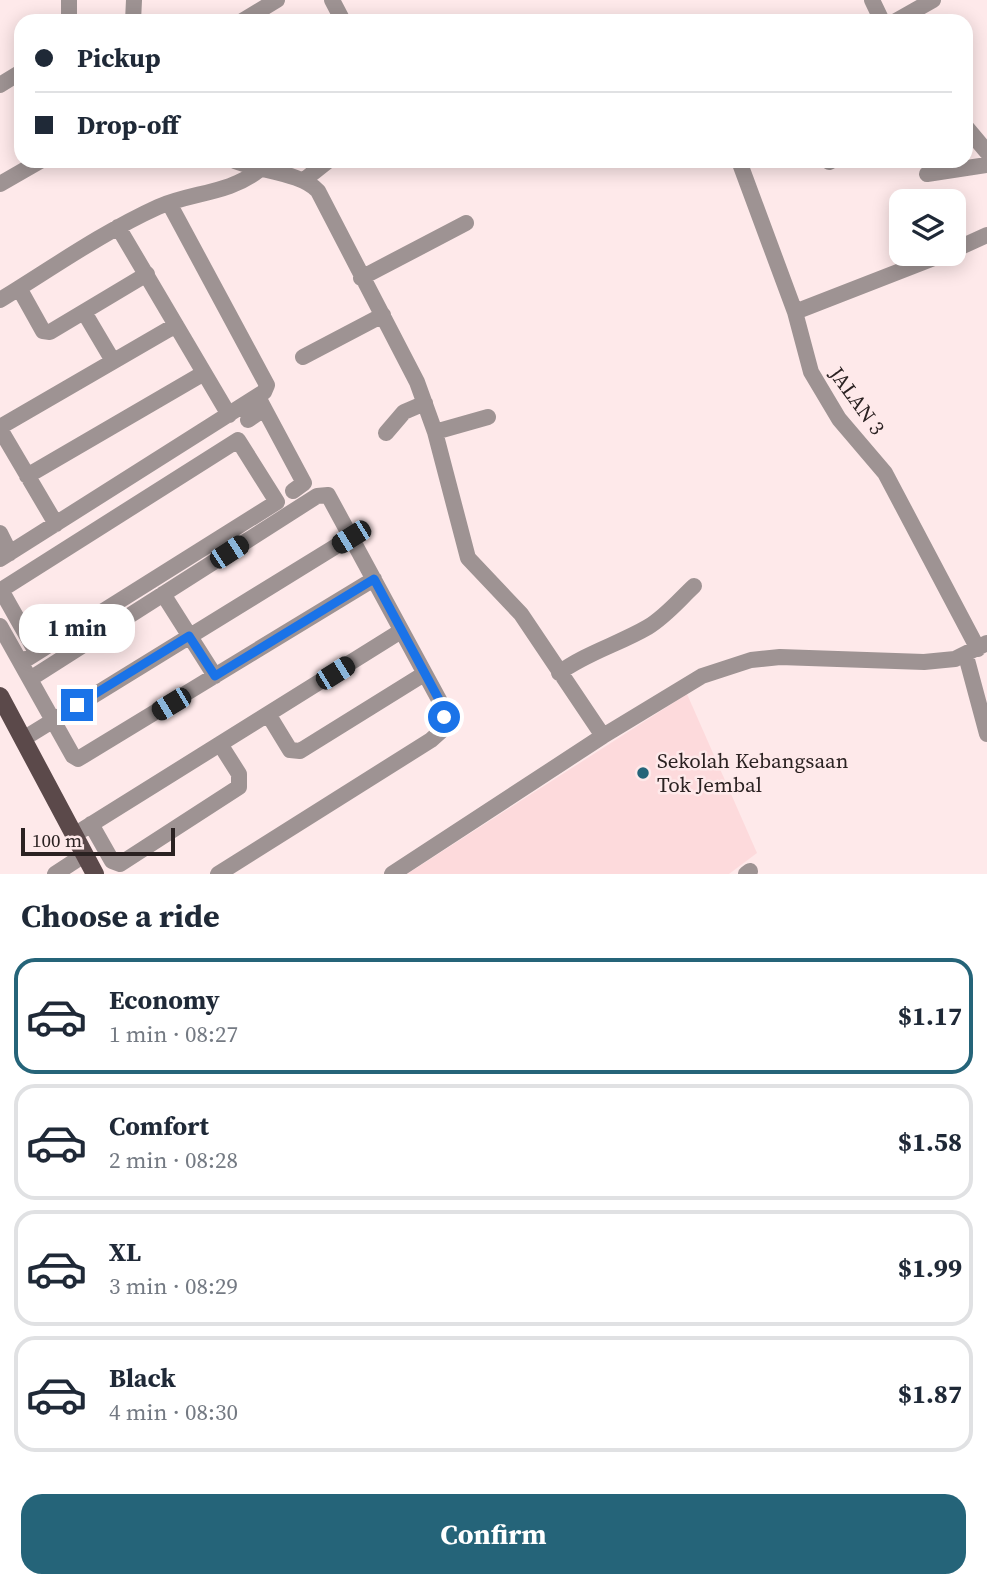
<!DOCTYPE html>
<meta charset="utf-8">
<style>
body{margin:0;font-family:"Source Serif 4",serif;background:#f2f2f3;color:#1f2937;height:100vh;display:flex;flex-direction:column;font-size:26px;white-space:nowrap}
*{box-sizing:border-box;margin:0}
p{font-size:23px;color:#747a83}
.icon{flex:none;width:38px;height:38px;fill:none;stroke:currentColor;stroke-width:2;stroke-linecap:round;stroke-linejoin:round}
.map{position:relative;height:874px;overflow:hidden}
.side{display:flex;flex-direction:column;background:#fff;flex:1}
.side>*{flex:none}
.hud{position:absolute;left:14px;top:14px;width:959px;height:154px;border-radius:21px;box-shadow:0 4px 18px #0003;display:grid;align-content:center;height:154px;padding:0 21px;background:#fff}
.tools{position:absolute;left:889px;top:189px;display:grid;gap:14px}
.tools a{display:grid;place-items:center;width:77px;height:77px;border-radius:14px;background:#fff;box-shadow:0 4px 18px #0003;font-size:35px}
.scale{position:absolute;left:21px;bottom:18px;width:154px;box-sizing:border-box;padding-left:7px;border:4px solid #2b2222;border-top:0;font-size:19px;line-height:24px;white-space:nowrap;color:#2b2222;-webkit-text-stroke:5px #fee9ea;paint-order:stroke}
.end{position:absolute;width:32px;height:32px;margin:-16px;border:9px solid #1a73e8;background:#fff;box-shadow:0 0 0 4px #fff}
.from{border-radius:50%}
.bubble{position:absolute;height:49px;border-radius:21px;background:#fff;box-shadow:0 4px 18px #0003;font-size:23px;font-weight:700;line-height:49px;text-align:center}
.car{position:absolute;width:21px;height:42px;margin:-21px -10px;border-radius:9px;box-shadow:0 0 5px 2px #0007;background:linear-gradient(#222 24%,#8ab4d8 0 40%,#222 0 76%,#8ab4d8 0 86%,#222 0)}
.hud b{display:flex;align-items:center;gap:24px;height:66px;font-size:26px}
.hud b+b{border-top:2px solid #e0e1e3}
.hud i{width:18px;height:18px;background:#1f2937}
ul{padding:0;list-style:none}
li{display:flex;align-items:center;gap:21px;height:116px;margin:0 14px 10px;padding:0 7px;border:4px solid #e0e1e3;border-radius:21px}
li div{flex:1}
li b{display:block;font-size:26px}
li em{font-style:normal;font-weight:700}
li.current{border-color:#256479}
li>.icon{width:63px;height:63px;stroke-width:1.5}
h2{padding:0 21px;font-size:32px;line-height:84px}
.action{display:flex;gap:14px;margin-top:auto;padding:14px 21px}
.action a{flex:1;height:80px;border-radius:21px;background:#256479;color:#fff;font-size:28px;font-weight:700;line-height:80px;text-align:center}
.map>svg:first-child{display:block}
.built{fill:#fddadc}
.lines{fill:none;stroke-linecap:round;stroke-linejoin:round}
.minor{stroke:#9e9393;stroke-width:16}
.major{stroke:#5b494a;stroke-width:18}
.route{stroke:#1a73e8;stroke-width:9}
.poi-dot{fill:#256479;stroke:#fee9ea;stroke-width:2.5}
.labels{text-anchor:middle;stroke-width:5;stroke-linejoin:round;paint-order:stroke}
.street-label{font-size:21px;fill:#2b2222;stroke:#fee9ea}
.poi-label{font-size:21px;fill:#2b2222;stroke:#fee9ea;text-anchor:start}
</style>
<div class="map">
<svg width="987" height="874" viewBox="0 0 987 874">
<rect width="100%" height="100%" fill="#fee9ea"/>
<path class="built" d="M687 694 757 853 729 874H407Z"/>
<g class="lines">
<path class="minor" d="M69 0V21
M332 0 343 21
M872 0 882 21
M133 21 134 0
M242 21 277 0
M896 21 933 0
M0 85 21 72
M966 127 987 152
M235 161C260 171 302 173 318 191L417 382 435 432 468 558 521 614 603 736
M739 161 795 312 811 372 839 419 885 473 978 649
M829 162 831 161
M927 174 987 165
M304 180 328 161
M0 184 40 161
M118 227 229 415
M954 250 987 235
M361 278 466 223
M19 288 43 331 50 332 147 274
M0 300C52 268 103 232 158 207 192 192 229 194 259 170
M84 312 113 361
M795 312 944 254
M303 357 383 315
M258 397 304 483 293 491
M248 420 264 409
M0 427 176 325
M0 429 56 524
M435 432 488 417
M386 433 404 412 425 403
M27 476 204 373
M0 533 10 553
M0 559 264 392 267 385 169 203
M163 594 215 676
M0 626 73 756 78 759 374 579
M966 656 987 734
M22 662 277 502 238 440 1 590 36 652
M559 673C586 653 619 644 648 627 666 616 679 600 694 586
M30 679 317 496 328 495 443 707 441 731 431 740 218 874
M268 714 290 750 300 751 424 674
M23 739 351 537
M91 824 112 861 120 864 239 787V774L220 744
M74 835 401 631
M55 874 84 855
M392 874 603 736 702 676 751 660 780 657 924 662 955 659 987 643
M746 874 750 871"/>
<path class="major" d="M0 696 95 874"/>
</g>
<g class="lines">
<path class="route" d="M77 705 189 636 215 676 374 579 443 707 444 717"/>
</g>
<circle class="poi-dot" cx="643" cy="773" r="7"/>
<g class="labels">
<g class="street-label">
<text transform="translate(857 401) rotate(54)" y="7">JALAN 3</text>
</g>
<g class="poi-label">
<text x="657" y="768">Sekolah Kebangsaan<tspan x="657" dy="24">Tok Jembal</tspan></text>
</g>
</g>
</svg>
<div class="tools">
<a><svg class="icon" aria-label="layers" viewBox="0 0 24 24"><path d="M12 4l9 5-9 5-9-5zM3 14l9 5 9-5"/></svg></a>
</div>
<div class="scale">100 m</div>
<i class="end from" style="left:444px;top:717px"></i>
<i class="end" style="left:77px;top:705px"></i>
<div class="bubble" style="left:19px;top:604px;width:116px">1 min</div>
<i class="car" style="left:351px;top:537px;rotate:238deg"></i>
<i class="car" style="left:229px;top:552px;rotate:57deg"></i>
<i class="car" style="left:335px;top:673px;rotate:58deg"></i>
<i class="car" style="left:171px;top:704px;rotate:239deg"></i>
<div class="hud">
<b><i class="from"></i>Pickup</b>
<b><i></i>Drop-off</b>
</div>
</div>
<section class="side">
<h2>Choose a ride</h2>
<ul>
<li class="current"><svg class="icon" aria-label="car" viewBox="0 0 24 24"><path d="M5 17H2v-5l4-1 3-4h7l3 4 3 1v5h-3M9 17h6M6 11h13"/><circle cx="7" cy="17" r="2"/><circle cx="17" cy="17" r="2"/></svg><div><b>Economy</b><p>1 min · 08:27</p></div><em>$1.17</em></li>
<li><svg class="icon" aria-label="car" viewBox="0 0 24 24"><path d="M5 17H2v-5l4-1 3-4h7l3 4 3 1v5h-3M9 17h6M6 11h13"/><circle cx="7" cy="17" r="2"/><circle cx="17" cy="17" r="2"/></svg><div><b>Comfort</b><p>2 min · 08:28</p></div><em>$1.58</em></li>
<li><svg class="icon" aria-label="car" viewBox="0 0 24 24"><path d="M5 17H2v-5l4-1 3-4h7l3 4 3 1v5h-3M9 17h6M6 11h13"/><circle cx="7" cy="17" r="2"/><circle cx="17" cy="17" r="2"/></svg><div><b>XL</b><p>3 min · 08:29</p></div><em>$1.99</em></li>
<li><svg class="icon" aria-label="car" viewBox="0 0 24 24"><path d="M5 17H2v-5l4-1 3-4h7l3 4 3 1v5h-3M9 17h6M6 11h13"/><circle cx="7" cy="17" r="2"/><circle cx="17" cy="17" r="2"/></svg><div><b>Black</b><p>4 min · 08:30</p></div><em>$1.87</em></li>
</ul>
<div class="action"><a>Confirm</a></div>
</section>
